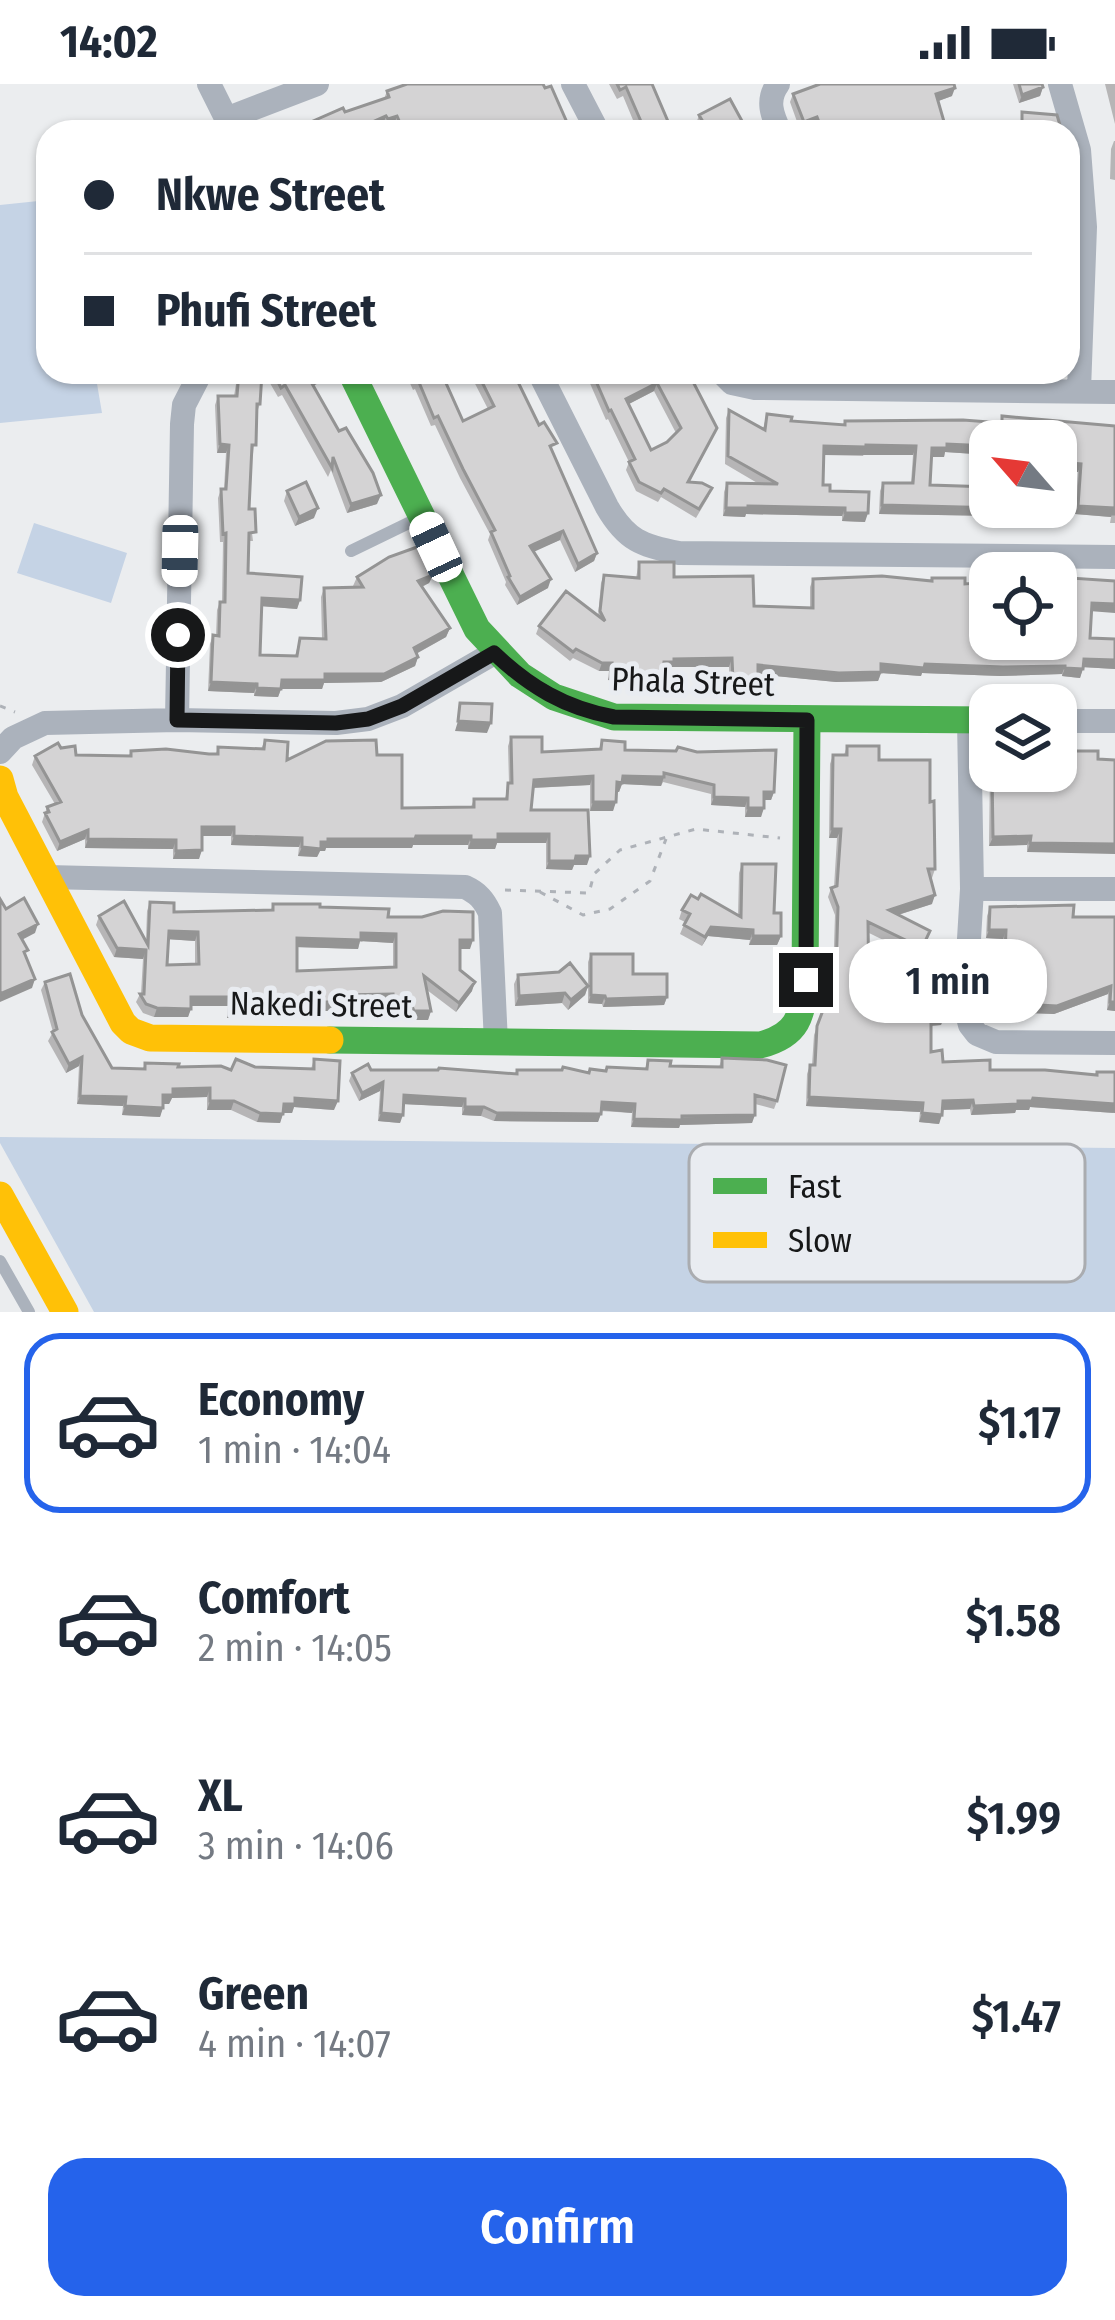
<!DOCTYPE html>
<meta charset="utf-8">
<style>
body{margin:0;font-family:"Fira Sans Condensed",sans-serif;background:#f6f6f7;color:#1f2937;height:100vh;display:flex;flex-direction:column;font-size:45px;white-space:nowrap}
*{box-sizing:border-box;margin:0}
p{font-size:39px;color:#747a83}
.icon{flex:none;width:66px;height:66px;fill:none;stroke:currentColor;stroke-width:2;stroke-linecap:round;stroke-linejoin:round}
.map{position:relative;height:1228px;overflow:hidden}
.panel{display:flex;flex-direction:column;background:#fff;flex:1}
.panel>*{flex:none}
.hud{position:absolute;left:36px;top:36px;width:1044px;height:264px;border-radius:36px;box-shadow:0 3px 9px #0004;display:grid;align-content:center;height:264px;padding:0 48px;background:#fff}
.needle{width:78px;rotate:298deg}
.fabs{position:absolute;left:969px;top:336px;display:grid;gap:24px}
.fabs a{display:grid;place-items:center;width:108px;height:108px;border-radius:24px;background:#fff;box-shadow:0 3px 9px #0004;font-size:60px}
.end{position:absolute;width:54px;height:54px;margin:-27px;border:15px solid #171819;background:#fff;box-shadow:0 0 0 6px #fff}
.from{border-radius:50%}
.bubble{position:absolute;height:84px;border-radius:36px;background:#fff;box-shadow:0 3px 9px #0004;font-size:39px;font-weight:600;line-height:84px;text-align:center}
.car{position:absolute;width:36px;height:72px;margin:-36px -18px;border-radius:15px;box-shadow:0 0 9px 3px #0007;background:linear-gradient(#fff 24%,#345 0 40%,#fff 0 76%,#345 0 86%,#fff 0)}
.hud b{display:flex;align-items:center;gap:42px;height:114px;font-size:45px}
.hud b+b{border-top:3px solid #e0e1e3}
.hud i{width:30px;height:30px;background:#1f2937}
ul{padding:21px 0 0;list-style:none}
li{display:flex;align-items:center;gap:36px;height:180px;margin:0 24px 18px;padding:0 24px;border:6px solid transparent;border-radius:36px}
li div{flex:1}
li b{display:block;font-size:45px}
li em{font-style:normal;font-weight:600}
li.selected{border-color:#2563eb}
li>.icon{width:108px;height:108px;stroke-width:1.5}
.cta{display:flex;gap:24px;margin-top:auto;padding:24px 48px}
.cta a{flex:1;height:138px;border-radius:36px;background:#2563eb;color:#fff;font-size:48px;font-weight:600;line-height:138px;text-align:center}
.status{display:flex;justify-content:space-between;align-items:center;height:84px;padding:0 60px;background:#fff;direction:ltr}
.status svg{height:33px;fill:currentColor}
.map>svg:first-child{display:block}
.green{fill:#c5d3e5}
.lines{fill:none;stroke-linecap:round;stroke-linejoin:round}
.path{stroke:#aeb2b8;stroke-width:3;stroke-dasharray:6 9;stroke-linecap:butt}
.lane{stroke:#abb2bc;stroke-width:12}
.street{stroke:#abb2bc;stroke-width:24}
.fast{stroke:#4caf50;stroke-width:27}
.slow{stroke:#ffc107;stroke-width:27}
.wall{fill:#b6b5b6;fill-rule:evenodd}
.shaded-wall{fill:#949494}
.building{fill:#d4d3d4;stroke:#949494;stroke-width:3;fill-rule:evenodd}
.route{stroke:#171819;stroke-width:15}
.labels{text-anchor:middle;stroke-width:10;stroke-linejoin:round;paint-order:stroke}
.street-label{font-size:33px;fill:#171819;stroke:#e9ecf1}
.key{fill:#e9ecf1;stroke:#aaacb0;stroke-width:3}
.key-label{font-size:33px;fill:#171819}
</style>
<div class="status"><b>14:02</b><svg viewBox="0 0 49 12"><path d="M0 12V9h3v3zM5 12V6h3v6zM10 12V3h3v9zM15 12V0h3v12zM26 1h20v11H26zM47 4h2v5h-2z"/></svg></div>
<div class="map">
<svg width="1115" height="1228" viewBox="0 0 1115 1228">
<rect width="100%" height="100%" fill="#ebedef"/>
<path class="green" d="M48 116V288H95L102 329 0 339V121Z
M34 439 127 469 111 519 17 489Z
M0 1053 1115 1064V1228H94L0 1059Z"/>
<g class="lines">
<path class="path" d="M0 622 15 628
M505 806 589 809 594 790 620 766 696 745 780 754
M540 808 583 831 610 825 650 797 666 755"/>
<path class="lane" d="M351 467 421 433
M0 1177 29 1228"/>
<path class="street" d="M209 0 232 46
M573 0 598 48
M778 0C766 16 772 31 780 48
M1060 0 1079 66 1085 143 1079 306
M226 35 317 0
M539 288 607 423C626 456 642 462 679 469L1115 473
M721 288 732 299 755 304 1115 308
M177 636 182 340 184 321 201 288
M969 636 972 805 965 922 970 941 977 950 996 958 1115 959
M1056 637H1115
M0 668 13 654 45 639 177 636 336 639 368 635 402 622 494 569
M47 793 465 803C478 809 484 816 490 829L496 959
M972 805H1115"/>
<path class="fast" d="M351 288 477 545 520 591 554 613 614 633 990 636
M330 956 760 961C799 951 802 932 805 896L807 636"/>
<path class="slow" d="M0 695 5 713 123 939 131 947 150 954 330 956
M0 1111 65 1228"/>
</g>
<path class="wall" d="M609 0H652L670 42 679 48H638L623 12 617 15Z
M1013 0H1042L1043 3 1040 12 1019 19Z
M1105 0H1115V40Z
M387 7 567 48H397L394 41 385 44 383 41 345 28 384 15Z
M793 10 952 12 938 17 947 48H817L814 41 800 46 790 18Z
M699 31 748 48H701L696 40Z
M1114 57H1115V96L1110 95 1111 65Z
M238 288 260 320 257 328 253 370H251L249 425 253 457H249L248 489 300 516 297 525 262 522 260 571 295 572 300 554 322 555 321 513 324 504H355L353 502 357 493 433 491 429 499 422 503 450 544 446 553 416 570 418 573 415 582 381 598 324 599 322 605H281L278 613 254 612V609L208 607 210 560 213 551 216 552 217 526 220 518H222L223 458H220L218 414 221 405H224L226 369H217L215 321 218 312H234Z
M269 288H328L326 295 313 302 377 420 347 429 331 386 328 393 282 311 278 313 267 294Z
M405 288H457L444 293 463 337 488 325 469 288H520L522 291 519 300 553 368 597 469 594 477 575 488 560 456 533 467 548 504 517 521 505 501 506 498 488 456 490 450 460 394 435 341 431 342 415 305 413 306Z
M585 288H615L616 290 688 288 717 344 690 398 709 412 696 434 661 413 658 418 636 407 626 386 629 378 608 335 606 336ZM654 307 676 349 667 358 651 366 629 320Z
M729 326 763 345 767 330 791 337 844 341 845 337 1000 339 1002 332 1115 342V439H1110L1111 433 1075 430 1078 388 1056 357H990V371L945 368 944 373H932L930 401 1021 423 1018 436 998 437 997 432 879 430 880 407 883 399H911L913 371 864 370 863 372 824 371 823 401 865 438 842 437V432L746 430 745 433 723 432 724 408 727 399 759 400 725 380 726 334Z
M287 407 314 434 295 442 284 417Z
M639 478 754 522 810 524V503L813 495 931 497 932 494 1091 527 1090 554 1115 555V585L1083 583 1080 594 1062 592V590L1000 592 922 589 921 592 881 589 878 597 836 598 758 590 755 603 730 604 729 583H672L671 586H664L660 601 608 596 609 587H599L573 574 570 577 536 550 539 542 598 532 601 499 604 491 636 494Z
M511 653 542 668 599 665 602 656 625 666 774 708 771 716H764L761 733H745V723L711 721V710L663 698 661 702 622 700 619 708 617 707 613 727H590V701L533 704 531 726 587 781H574L572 786 546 785V759H497L495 765H468V761H413L412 764H326L325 767H320L317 773 298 772 299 763 231 761V752H202L199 775H173V765L85 764V755L57 767 42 738 47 723 55 720 32 681 35 672 61 664 76 671 129 672 131 667 216 670 218 663 261 665 265 656 287 676 377 671 402 724 471 723 474 715H505L509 699 508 662Z
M847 662 879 676 930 718 935 785 932 794H930L932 820 898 831 930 847 918 873 869 849V912H914L915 886 918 877 939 916 944 932 941 941 931 942V968L943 978 990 986 1115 1029 1030 1023 1029 1026H1016L1015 1029 971 1031 970 1025 942 1026 939 1040 919 1038 920 1028 806 1022 807 990 810 981H812L814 951 825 921H832L835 831 828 813 831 804 834 803 837 754H829L830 680 833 671H844Z
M1073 667 1027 768V761L989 762 990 684V687H1056Z
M742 780 774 829 781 852 777 861H749L750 856 708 852 702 862 680 850 685 838 679 835 682 826 738 831 739 789Z
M150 818 174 828 271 826 273 820 320 823 388 833 470 865H460V886L472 907 456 928 427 906 431 927 428 936H411L407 926H390V919L338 920 336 927H301L296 930 257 929 255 934H227L228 922H191L188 933H154L143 929 136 918 140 910H141L143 875 114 873 96 841 99 832 146 856 147 827ZM168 855 195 857V881H167ZM360 857 393 859V883L297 887V863L358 865Z
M990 823 1073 833H1115V927L1107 926 1108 910 1054 930 983 927 984 900 987 892H1001L1003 855 986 854 987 832Z
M591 870 633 890 667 913 664 921 603 923 602 920 588 919V902L585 911 568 926 562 919 515 922 514 900 518 891 588 901V878Z
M45 898 82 931 112 984 143 985 145 979 231 986 255 983 311 985 314 975 334 1026 294 1023 292 1029H283L280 1039 257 1038 231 1026H207V1013L172 1014 169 1020H163L160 1033 122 1031 123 1022 77 1020 79 982 66 989 48 957 53 948 41 906Z
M722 974 777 1017 774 1025 755 1020 752 1039 680 1041 679 1044 631 1043 632 1029 601 1027 598 1038 494 1037 481 1032 462 1031V1023L404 1020 400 1039 378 1037 380 1007 359 1017 349 997 352 989 371 986 515 990 517 986 589 989 605 987 607 983 645 985 648 976 670 982 719 983Z"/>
<path class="shaded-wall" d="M1043 3 1040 12 1019 19 1022 11Z
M955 4 952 12 933 19 936 10Z
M386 32 383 41 367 48H350Z
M397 32 394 41 385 44 388 35Z
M817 33 814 41 800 46 804 38Z
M324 288H328L326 295 307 305 310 296Z
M657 299 654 307 623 323 626 315Z
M220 360 229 361 226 369H217Z
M947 360 990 362V371L945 368 944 373H929L932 364Z
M866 361 916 362 913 371H821L824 362Z
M1056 378 1081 380 1078 388 1056 387Z
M381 411 377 420 347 429 351 420Z
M882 421 1000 424 997 432 879 430Z
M748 422 845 424 842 432 746 430 745 433 723 432 726 424Z
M1078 422 1114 424 1111 433 1075 430Z
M318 424 314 434 295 442 299 433Z
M1022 427 1018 436 998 437 1001 429Z
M845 429H868L865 438 842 437Z
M563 447 560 456 527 471 530 462Z
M597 469 594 477 575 488 578 480Z
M433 491 429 499 415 506 418 497Z
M551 495 548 504 517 521 520 513Z
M262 514 300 516 297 525 259 522Z
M1092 519 1115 520V529L1089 527Z
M450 544 446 553 410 573 414 564Z
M418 573 415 582 381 598 324 599 322 605H281L278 613 254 612 257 604 282 596Z
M732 574 729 583H672L671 586H661L664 578 674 575Z
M1084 575 1115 576V585L1081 583Z
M602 579H612L609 587H599Z
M881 580H925L1065 582 1062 590 1000 592 922 589 921 592 881 589 878 597 836 598 755 590 758 581Z
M1065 584 1083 585 1080 594 1062 592Z
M611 587 663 592 660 601 608 596Z
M758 595 755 603 730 604 733 596Z
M211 598 257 600 254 609 208 607Z
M458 637 491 639 487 649 455 647Z
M593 692 590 701 530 704 534 696Z
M623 692 664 693 661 702 622 700 619 708 614 707 617 698Z
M764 708H774L771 716H761Z
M714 713 748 714 745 723 711 721Z
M593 718H616L613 727H590Z
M748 724H764L761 733H745Z
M202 743H234L231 752H199Z
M832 745H841L837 754H829Z
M88 746 85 755 57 767 60 758Z
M498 750H549L546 759H497L495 765H468L471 756Z
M234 752 302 754 299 763 231 761Z
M471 752 468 761H413L412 764H326L325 767H320L317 773 298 772 302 763 328 755Z
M1031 752 1027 761 989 762 993 753Z
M88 755 176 756 173 765 85 764Z
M1030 759 1115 760V770L1027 768Z
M202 766 199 775H173L176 767Z
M576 772H590L587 781H574L572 786 546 785 549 777Z
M935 811 932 820 885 835 889 826Z
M38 840 35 849 16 859 19 850Z
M711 843 753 846 750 856 708 852 702 862Z
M989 846H1006L1003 855 986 854Z
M169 847 198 848 195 857 165 855Z
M361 849 396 850 393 859 360 857 358 865 294 863 297 854Z
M753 852H781L777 861H749Z
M460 856H473L470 865H457Z
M117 864 146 866 143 875 114 873Z
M35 895 32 904 0 918V910Z
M475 898 472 907 456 928 459 919Z
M588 902 585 911 568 926 571 916Z
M1111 902 1108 910 1054 930 983 927 986 918Z
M565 909 562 919 515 922 519 912Z
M393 910 390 919 338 920 336 927H301L296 930 257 929 255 934H227L231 925 259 920 304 918 339 911Z
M591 911 605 912 602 920 588 919Z
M191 913H231L228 922H188Z
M667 913 664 921 603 923 606 915Z
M393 917H410L407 926H390Z
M1110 918H1115V927L1107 926Z
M157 924 191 925 188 933H154Z
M414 927H431L428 936H411Z
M944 932 941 941 927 942 931 933Z
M82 973 79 982 66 989 69 980Z
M383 998 380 1007 359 1017 362 1009Z
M210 1004 207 1013 172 1014 169 1020H160L163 1011 173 1005Z
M404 1011 465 1015 462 1023 401 1020Z
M80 1012 126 1013 123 1022 77 1020Z
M809 1013 923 1019 920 1028 806 1022Z
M295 1014 338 1017 334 1026 294 1023 292 1029H281L284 1020Z
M1033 1014 1115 1020V1029L1030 1023 1029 1026H1016L1015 1029 971 1031 974 1022Z
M973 1016 970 1025 940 1026 943 1017Z
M210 1017H234L231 1026H207Z
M602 1018 635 1020 632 1029 599 1026Z
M125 1022 163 1024 160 1033 122 1031Z
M465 1023H484L481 1032 462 1031Z
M260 1029 283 1030 280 1039 257 1038Z
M381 1029 403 1031 400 1039 378 1037Z
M497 1029 601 1030 598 1038 494 1037Z
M922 1029 942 1031 939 1040 919 1038Z
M755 1031 752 1039 680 1041 679 1044 631 1043 634 1035Z"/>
<path class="building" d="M407 0H543L545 4 551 2 569 43 558 48H536L535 46 531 48H404L397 32 388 35 386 32 350 48H288L343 24 345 28 389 13 387 7Z
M617 0H652L670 42 675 39 679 48H651L647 40 643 42 626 3 620 6Z
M820 0H954L955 4 936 10 947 48H932L933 45 921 48H823L817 33 804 38 793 10Z
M1019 0H1042L1043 3 1022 11Z
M730 15 748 48H709L699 31Z
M1022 28 1057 31 1062 48H1022Z
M762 42 765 48H750Z
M239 288 262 289 260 320H257L256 361H252L249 425H255L256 448 249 449 248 489 302 493 300 516 262 514 260 571 297 572 300 554 326 555 324 504 363 503 357 493 389 473 420 462 433 491 418 497 450 544 414 564 418 573 384 590H325V596H282L281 605 257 604V600L211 598 213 551 219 552 220 518H225L226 449 223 450 221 405H226L229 361 220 360 218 312H237Z
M273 288H324L310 296 339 347 346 344 373 389 381 411 351 420 333 373 332 384 285 301 281 304Z
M412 288H441L463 337 494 322 477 288H520L522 291 516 294 539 341 544 338 557 359 550 362 597 469 578 480 563 447 534 460 530 462 551 495 520 513 508 493 510 492 491 448 495 446 463 385 438 332 434 334 418 296 416 297Z
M592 288H615L616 290 619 288H688L717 344 688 398 702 399 712 404 699 425 664 405 661 409 639 398 629 378 635 375 611 326 609 327ZM657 299 681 344 667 358 651 366 626 315Z
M729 326 765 346 767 330 792 333 791 337 845 341V337L963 336 1002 339V332L1115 342V430H1113L1114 424 1078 422 1081 380 1056 378V357H990V362L947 360V364H932L930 401 990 403V423H1021L1022 427 1001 429 1000 424 882 421 883 399H913L916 362 866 361V363L824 362 823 401H830V407L869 408 868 429H845V424L748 422V424H726L727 399 778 400 728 372Z
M306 398 318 424 299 433 287 407Z
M639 478H674V493L753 492 754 522 813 524V495L882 492 932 497V494H965V500L990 498V555H1056V493L1115 497V520L1092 519 1090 554 1115 555V576L1084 575 1083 585 1065 584V582L1003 583 925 580 924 584 881 580V588L839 589 758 581V595L733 596 732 574 674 575V578H664L663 592 611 587 612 579H602L576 565 573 568 539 542 566 507 605 537 600 527 604 491 639 494Z
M460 619 492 620 491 639 458 637Z
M511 653H542V668L601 665 602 656 625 658V666L676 667 678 663 697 668 776 666 774 708H764V724H748V714L714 713V701L664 689V693L623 692 622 699 617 698 616 718H593V692L534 696 531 726H588L590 772H576L575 777H549V750H498V756H471V752H416L415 755H328V758H321V765L302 763V754L234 752V743H202V766L176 767V756L88 755V746L60 758 45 729 49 728 47 723 61 718 35 672 58 659 61 664 75 662 76 671 131 672V667L166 665 209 670H218V663L264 665 265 656 288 658 287 676 326 657 376 656 377 671H402V724L474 723V715H507L508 699H512Z
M847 662H879V676H930V718L934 717 935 785H928L935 811 889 826 930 847 922 864 868 838 869 912H918V877H940L939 916H944V932L931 933V968L942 966 943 978 990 976V986H1045L1097 991V988H1115V1020L1033 1014 1032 1017H1018V1020L974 1022 973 1016 943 1017 942 1031 922 1029 923 1019 809 1013 810 981H815L817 942 825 921H835L838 823 831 804 837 802 841 745H832L833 671H847Z
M1073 667H1098V675L1115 676V760L1030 759 1031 752 993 753 992 687H1056V668Z
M742 780H776L774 829H781V852H753V846L711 843 705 853 684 841 690 830 682 826 691 811 698 815 701 810 741 833Z
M24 814 38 840 19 850 28 866 24 868 35 895 0 910V815L6 825Z
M124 817 148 861 150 818 174 819V828L273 826V820H320V823L389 825 388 833H422L443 827 473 828V856H460V886L475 898 459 919 424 892 431 927H414L410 917H393V910L339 911V918H304L299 921 259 920 258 925H231V913H191V925L157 924 146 920 140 910H144L146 866 117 864 99 832ZM169 847 198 848 199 880 167 881ZM361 849 396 850V883L297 887V854L361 856Z
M1074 821 1073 833H1115V918H1110L1111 902 1057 922 986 918 987 892H1004L1006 846H989L990 823Z
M591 870H633V890H667V913L606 915 605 912 591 911Z
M570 879 588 902 571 916 565 909 519 912 518 891 559 888Z
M70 890 82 931 112 984 145 985V979L179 980 178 983 221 982 231 986 236 975 255 983 314 985V975L340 977 338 1017 295 1014V1020H284L283 1030 260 1029 234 1017H210V1004L173 1005V1011H163V1024L125 1022 126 1013 80 1012 82 973 69 980 52 948 57 945 45 898Z
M722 974 767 976 786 981 777 1017 755 1011V1031L682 1032V1036L634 1035 635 1020 602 1018 601 1030 497 1029 484 1023H465V1015L404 1011 403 1031 381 1029 383 998 362 1009 352 989 368 980 371 986H438L439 984 517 990V986H562L563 983 589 989 590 985 606 987 607 983 647 985 648 976 671 977 670 982 722 983Z"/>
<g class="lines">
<path class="route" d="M178 551 177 636 336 639 368 635 402 622 494 569C530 603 565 624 614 633L807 636 806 896"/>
</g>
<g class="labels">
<g class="street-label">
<text transform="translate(693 597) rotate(2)" y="12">Phala Street</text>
<text transform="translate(321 920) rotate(1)" y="12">Nakedi Street</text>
</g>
</g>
<rect x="689" y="1060" width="396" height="138" rx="18" class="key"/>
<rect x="713" y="1094" width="54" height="16" fill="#4caf50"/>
<rect x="713" y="1148" width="54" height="16" fill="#ffc107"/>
<g class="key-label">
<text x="788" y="1114">Fast</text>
<text x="788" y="1168">Slow</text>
</g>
</svg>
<div class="fabs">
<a><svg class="needle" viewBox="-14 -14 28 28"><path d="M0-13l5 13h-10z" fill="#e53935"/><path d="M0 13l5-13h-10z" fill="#747a83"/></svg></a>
<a><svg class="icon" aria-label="locate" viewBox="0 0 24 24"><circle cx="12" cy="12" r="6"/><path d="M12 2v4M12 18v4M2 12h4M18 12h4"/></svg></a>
<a><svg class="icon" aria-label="layers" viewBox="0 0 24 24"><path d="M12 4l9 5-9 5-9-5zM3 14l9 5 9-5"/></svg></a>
</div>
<i class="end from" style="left:178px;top:551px"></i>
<i class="end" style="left:806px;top:896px"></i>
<div class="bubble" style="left:849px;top:855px;width:198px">1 min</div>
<i class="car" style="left:436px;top:463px;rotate:335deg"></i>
<i class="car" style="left:180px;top:467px;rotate:181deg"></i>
<div class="hud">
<b><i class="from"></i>Nkwe Street</b>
<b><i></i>Phufi Street</b>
</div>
</div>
<section class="panel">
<ul>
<li class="selected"><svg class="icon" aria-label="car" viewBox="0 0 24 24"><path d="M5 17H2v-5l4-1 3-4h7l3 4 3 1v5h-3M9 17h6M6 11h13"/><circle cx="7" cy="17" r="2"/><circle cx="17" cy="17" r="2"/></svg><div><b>Economy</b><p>1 min · 14:04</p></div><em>$1.17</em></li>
<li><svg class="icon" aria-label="car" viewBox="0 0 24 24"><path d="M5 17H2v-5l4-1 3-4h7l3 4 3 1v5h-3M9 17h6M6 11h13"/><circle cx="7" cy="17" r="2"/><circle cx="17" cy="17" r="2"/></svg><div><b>Comfort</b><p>2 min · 14:05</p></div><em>$1.58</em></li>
<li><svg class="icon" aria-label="car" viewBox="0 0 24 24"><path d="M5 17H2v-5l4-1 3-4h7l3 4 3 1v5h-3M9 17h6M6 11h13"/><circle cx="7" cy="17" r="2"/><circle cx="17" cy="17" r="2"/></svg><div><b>XL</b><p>3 min · 14:06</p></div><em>$1.99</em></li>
<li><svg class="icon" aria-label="car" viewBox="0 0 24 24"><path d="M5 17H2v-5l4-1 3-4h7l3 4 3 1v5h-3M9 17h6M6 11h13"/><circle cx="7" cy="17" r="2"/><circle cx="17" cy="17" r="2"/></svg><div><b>Green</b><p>4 min · 14:07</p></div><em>$1.47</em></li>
</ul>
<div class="cta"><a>Confirm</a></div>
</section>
